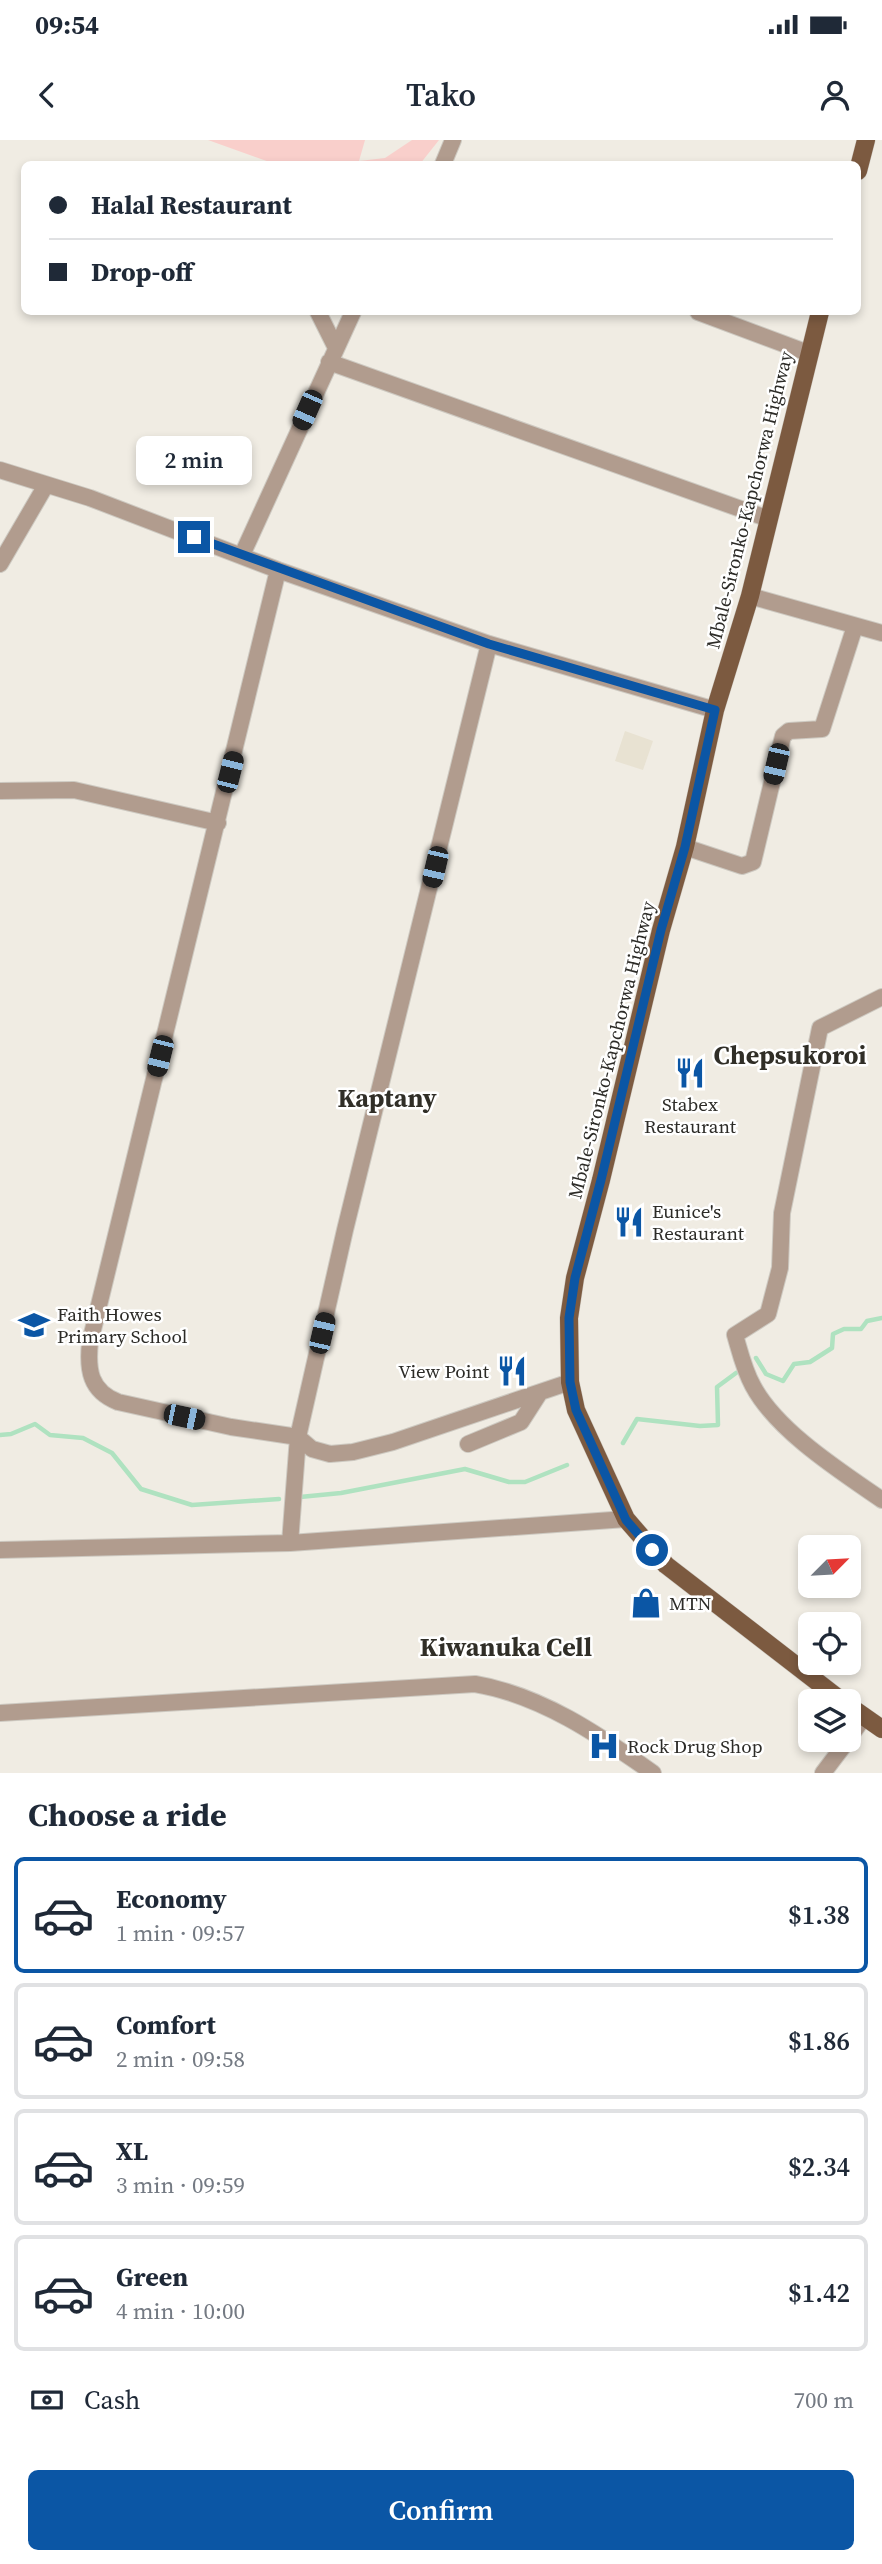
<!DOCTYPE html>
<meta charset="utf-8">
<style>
body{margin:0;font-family:"Source Serif 4",serif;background:#f6f6f7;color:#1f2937;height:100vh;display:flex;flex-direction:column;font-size:26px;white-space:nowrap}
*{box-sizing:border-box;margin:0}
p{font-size:23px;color:#747a83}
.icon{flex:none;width:38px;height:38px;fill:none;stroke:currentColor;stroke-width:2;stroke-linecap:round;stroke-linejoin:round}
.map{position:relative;height:1633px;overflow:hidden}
.side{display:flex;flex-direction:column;background:#fff;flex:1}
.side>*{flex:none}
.guide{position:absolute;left:21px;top:21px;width:840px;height:154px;border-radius:10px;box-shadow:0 4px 10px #0003;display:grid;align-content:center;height:154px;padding:0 28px;background:#fff}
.needle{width:46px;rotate:66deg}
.controls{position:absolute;left:798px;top:1395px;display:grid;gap:14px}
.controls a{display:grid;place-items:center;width:63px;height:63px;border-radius:10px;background:#fff;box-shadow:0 4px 10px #0003;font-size:35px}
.end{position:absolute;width:32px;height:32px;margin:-16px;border:9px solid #0b56a5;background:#fff;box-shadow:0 0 0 4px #fff}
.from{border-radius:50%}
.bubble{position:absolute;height:49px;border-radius:10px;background:#fff;box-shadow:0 4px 10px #0003;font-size:23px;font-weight:600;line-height:49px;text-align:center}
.car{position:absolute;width:21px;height:42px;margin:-21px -10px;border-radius:9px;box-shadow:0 0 5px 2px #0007;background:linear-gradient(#222 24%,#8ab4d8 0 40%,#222 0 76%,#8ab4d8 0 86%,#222 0)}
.guide b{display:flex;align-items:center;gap:24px;height:66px;font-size:26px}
.guide b+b{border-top:2px solid #e0e1e3}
.guide i{width:18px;height:18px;background:#1f2937}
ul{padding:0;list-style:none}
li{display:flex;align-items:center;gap:21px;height:116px;margin:0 14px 10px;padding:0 14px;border:4px solid #e0e1e3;border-radius:10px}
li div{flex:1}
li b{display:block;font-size:26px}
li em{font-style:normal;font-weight:600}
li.active{border-color:#0b56a5}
li>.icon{width:63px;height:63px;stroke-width:1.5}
h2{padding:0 28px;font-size:32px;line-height:84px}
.pay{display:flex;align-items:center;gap:18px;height:77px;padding:0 28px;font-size:26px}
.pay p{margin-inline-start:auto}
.action{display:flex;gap:14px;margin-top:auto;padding:14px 28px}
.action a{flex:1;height:80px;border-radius:10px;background:#0b56a5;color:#fff;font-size:28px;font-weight:600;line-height:80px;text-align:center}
.status{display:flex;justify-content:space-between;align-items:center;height:49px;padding:0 35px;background:#fff;direction:ltr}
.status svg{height:19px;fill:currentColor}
header{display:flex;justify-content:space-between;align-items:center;height:91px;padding:0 28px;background:#fff;font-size:32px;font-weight:600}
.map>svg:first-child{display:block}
.built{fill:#e8e2d2}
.green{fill:#f9cfcb}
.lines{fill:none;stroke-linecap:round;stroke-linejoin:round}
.stream{stroke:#afe2c0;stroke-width:4.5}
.minor-casing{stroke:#cdc9c1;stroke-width:18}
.major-casing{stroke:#cdc9c1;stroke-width:19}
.minor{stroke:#b19c8e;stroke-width:16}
.major{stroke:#7c5a40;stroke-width:18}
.route{stroke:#0b56a5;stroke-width:9}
.labels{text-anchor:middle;stroke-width:5;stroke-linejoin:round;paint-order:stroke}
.street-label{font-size:19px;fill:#2c2b27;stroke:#fff}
.poi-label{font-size:19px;fill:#2c2b27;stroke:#fff;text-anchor:start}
.district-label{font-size:26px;font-weight:bold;fill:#302e27;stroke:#fff}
</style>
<div class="status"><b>09:54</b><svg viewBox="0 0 49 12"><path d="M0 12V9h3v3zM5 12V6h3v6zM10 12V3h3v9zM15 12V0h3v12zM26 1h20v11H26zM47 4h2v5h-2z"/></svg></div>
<header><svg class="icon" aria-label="back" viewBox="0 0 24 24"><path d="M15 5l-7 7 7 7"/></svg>Tako<svg class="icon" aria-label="person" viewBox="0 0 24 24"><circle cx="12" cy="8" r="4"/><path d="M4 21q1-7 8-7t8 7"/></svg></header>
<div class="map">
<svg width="882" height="1633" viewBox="0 0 882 1633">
<rect width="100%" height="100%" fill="#f0ece3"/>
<path class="built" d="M625 591 653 601 643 630 615 621Z"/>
<path class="green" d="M208 0H365L359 21 385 18 412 0H439L420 24H275Z"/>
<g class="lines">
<path class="stream" d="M756 1218 766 1234 783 1241 794 1224 810 1222 832 1208 833 1194 844 1189H861L867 1181 882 1178
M0 1295 11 1294 35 1284 50 1295 83 1298 112 1313 141 1349 192 1365 279 1359
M623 1303 637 1279 700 1286 718 1285 717 1247 736 1233
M300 1357 341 1353 465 1329 509 1342H525L567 1325"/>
<g class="minor-casing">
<path id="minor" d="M443 24 453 0
M318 172 336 208
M698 172 808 213
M329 222 766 378
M0 330 90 358 278 430 489 504 715 570
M242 415 353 172
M0 424 46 345
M278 430 90 1202C87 1230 90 1251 118 1262L231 1287 298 1297 312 1309 330 1314 353 1312 393 1302 570 1242
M750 456 882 493
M0 651 74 650 218 683
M685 707 742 726 753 722 783 596 789 591 822 589 855 486
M882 857 820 888 782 1073 780 1128 768 1174 735 1195C740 1212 744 1230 753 1246 777 1291 840 1331 882 1360
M468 1304 521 1282 539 1254
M290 1403 298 1297 345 1090 489 504
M0 1410 290 1403 626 1379
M0 1573 475 1544C541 1555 599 1595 653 1633
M849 1598 864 1577
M823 1633 848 1600"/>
</g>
<g class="major-casing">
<path id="major" d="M858 31 866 0
M820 172 750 456 715 570 685 707 661 790 601 1040 575 1138 569 1178 570 1242 576 1270 626 1379 666 1425 842 1561
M849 1566 882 1589"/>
</g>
<use href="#minor" class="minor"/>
<use href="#major" class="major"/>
</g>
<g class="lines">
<path class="route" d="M194 397 489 504 715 570 685 707 661 790 601 1040 575 1138 569 1178 570 1242 576 1270 626 1380 652 1410"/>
</g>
<defs>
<g id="restaurant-bare" transform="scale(2.415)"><path d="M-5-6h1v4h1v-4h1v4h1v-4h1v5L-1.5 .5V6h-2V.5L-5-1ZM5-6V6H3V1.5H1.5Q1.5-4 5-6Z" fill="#0b56a5" stroke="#fff" stroke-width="2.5" paint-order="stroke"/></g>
<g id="school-bare" transform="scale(2.415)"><path d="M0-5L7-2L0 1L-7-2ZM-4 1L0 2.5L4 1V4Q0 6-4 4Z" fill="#0b56a5" stroke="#fff" stroke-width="2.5" paint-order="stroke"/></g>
<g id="shop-bare" transform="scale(2.415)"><path d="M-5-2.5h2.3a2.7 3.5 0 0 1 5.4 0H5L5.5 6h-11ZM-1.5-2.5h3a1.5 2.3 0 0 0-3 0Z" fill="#0b56a5" stroke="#fff" stroke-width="2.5" paint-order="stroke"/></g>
<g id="hospital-bare" transform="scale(2.415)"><path d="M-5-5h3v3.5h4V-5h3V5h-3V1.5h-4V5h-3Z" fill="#0b56a5" stroke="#fff" stroke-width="2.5" paint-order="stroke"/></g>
</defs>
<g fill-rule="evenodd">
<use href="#restaurant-bare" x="690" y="933"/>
<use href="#restaurant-bare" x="629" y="1082"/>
<use href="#school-bare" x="34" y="1185"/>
<use href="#restaurant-bare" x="512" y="1231"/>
<use href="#shop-bare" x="646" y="1463"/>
<use href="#hospital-bare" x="604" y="1606"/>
</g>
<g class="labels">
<g class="street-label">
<text transform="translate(749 360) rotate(-76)" y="7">Mbale-Sironko-Kapchorwa Highway</text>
<text transform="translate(611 910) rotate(-76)" y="7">Mbale-Sironko-Kapchorwa Highway</text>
</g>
<g class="poi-label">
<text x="690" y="971" text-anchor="middle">Stabex<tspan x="690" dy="22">Restaurant</tspan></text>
<text x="652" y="1078">Eunice's<tspan x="652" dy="22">Restaurant</tspan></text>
<text x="57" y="1181">Faith Howes<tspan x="57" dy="22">Primary School</tspan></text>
<text x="489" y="1238" text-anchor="end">View Point</text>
<text x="669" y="1470">MTN</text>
<text x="627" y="1613">Rock Drug Shop</text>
</g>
<g class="district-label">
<text x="790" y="924">Chepsukoroi</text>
<text x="387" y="967">Kaptany</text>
<text x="506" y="1516">Kiwanuka Cell</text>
</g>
</g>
</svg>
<div class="controls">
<a><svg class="needle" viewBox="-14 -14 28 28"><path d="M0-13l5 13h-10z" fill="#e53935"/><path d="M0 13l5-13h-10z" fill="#747a83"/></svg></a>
<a><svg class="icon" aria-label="locate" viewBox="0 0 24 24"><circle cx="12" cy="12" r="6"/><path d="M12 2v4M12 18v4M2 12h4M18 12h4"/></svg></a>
<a><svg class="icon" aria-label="layers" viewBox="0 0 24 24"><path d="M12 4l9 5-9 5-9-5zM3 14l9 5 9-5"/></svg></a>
</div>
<i class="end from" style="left:652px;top:1410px"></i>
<i class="end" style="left:194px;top:397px"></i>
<div class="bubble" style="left:136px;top:296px;width:116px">2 min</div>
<i class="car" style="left:307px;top:270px;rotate:204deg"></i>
<i class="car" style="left:776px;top:624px;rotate:193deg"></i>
<i class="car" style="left:230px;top:632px;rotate:14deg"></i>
<i class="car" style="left:435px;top:727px;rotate:193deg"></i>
<i class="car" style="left:160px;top:916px;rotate:194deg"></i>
<i class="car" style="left:322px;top:1193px;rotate:13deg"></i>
<i class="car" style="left:184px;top:1277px;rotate:102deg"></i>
<div class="guide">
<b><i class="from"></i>Halal Restaurant</b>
<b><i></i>Drop-off</b>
</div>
</div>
<section class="side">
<h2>Choose a ride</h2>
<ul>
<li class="active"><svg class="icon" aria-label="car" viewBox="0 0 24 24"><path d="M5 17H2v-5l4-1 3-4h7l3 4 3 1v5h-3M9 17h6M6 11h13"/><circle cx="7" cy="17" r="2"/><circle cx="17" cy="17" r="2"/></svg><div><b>Economy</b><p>1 min · 09:57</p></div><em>$1.38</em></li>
<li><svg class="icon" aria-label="car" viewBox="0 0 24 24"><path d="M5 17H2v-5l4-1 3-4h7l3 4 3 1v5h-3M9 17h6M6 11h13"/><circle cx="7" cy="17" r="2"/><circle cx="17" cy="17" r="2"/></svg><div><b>Comfort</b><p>2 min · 09:58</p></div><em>$1.86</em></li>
<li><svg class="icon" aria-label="car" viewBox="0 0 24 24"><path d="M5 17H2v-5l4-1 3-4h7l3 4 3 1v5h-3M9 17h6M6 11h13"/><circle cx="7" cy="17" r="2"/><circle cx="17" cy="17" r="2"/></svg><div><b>XL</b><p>3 min · 09:59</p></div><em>$2.34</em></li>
<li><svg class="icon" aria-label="car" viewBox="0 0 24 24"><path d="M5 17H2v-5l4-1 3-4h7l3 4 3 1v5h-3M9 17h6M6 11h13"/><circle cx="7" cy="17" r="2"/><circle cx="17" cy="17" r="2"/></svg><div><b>Green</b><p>4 min · 10:00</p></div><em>$1.42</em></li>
</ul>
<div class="pay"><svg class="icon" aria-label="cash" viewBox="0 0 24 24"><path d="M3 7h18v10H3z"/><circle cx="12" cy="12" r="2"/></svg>Cash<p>700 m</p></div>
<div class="action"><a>Confirm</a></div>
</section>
